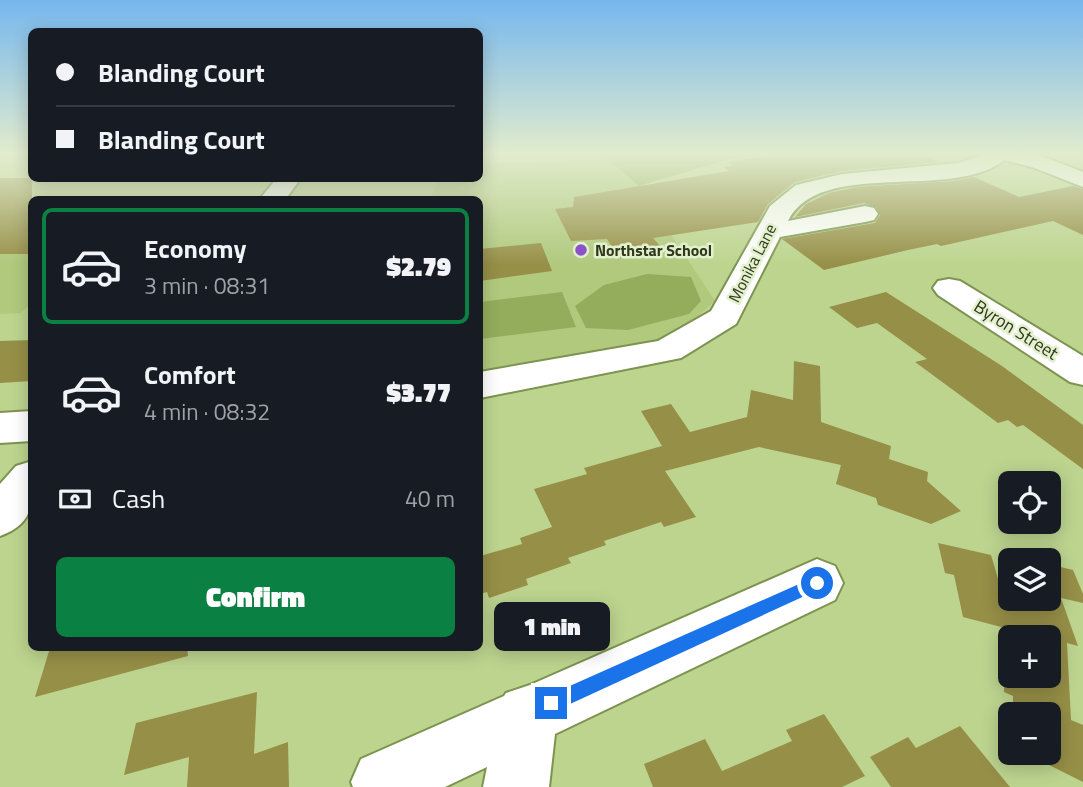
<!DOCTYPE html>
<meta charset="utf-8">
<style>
body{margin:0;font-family:"Titillium Web",sans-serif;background:#20242c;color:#f1f3f6;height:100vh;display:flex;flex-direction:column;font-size:26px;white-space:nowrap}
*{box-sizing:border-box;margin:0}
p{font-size:23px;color:#9ea1a6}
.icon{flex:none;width:38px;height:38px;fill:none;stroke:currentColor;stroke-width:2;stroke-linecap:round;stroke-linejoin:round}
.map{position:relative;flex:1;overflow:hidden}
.details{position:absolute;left:28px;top:196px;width:455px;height:455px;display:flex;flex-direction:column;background:#171b24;border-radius:10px;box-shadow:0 4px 18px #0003}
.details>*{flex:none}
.guide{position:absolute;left:28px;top:28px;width:455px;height:154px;border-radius:10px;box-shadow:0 4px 18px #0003;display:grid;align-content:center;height:154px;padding:0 28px;background:#171b24}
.controls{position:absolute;left:998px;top:471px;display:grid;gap:14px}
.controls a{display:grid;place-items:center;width:63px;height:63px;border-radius:10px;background:#171b24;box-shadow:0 4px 18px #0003;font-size:35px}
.end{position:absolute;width:32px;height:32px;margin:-16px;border:9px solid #1a73e8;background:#fff;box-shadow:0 0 0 4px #fff}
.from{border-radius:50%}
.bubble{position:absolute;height:49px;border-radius:10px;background:#171b24;box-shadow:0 4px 18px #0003;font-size:23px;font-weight:800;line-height:49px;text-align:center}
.guide b{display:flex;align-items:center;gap:24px;height:66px;font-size:26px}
.guide b+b{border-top:2px solid #363941}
.guide i{width:18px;height:18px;background:#f1f3f6}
ul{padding:12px 0 0;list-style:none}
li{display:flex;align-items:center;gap:21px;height:116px;margin:0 14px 10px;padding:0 14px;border:4px solid transparent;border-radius:10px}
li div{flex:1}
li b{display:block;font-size:26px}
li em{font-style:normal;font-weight:800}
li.selected{border-color:#0b8043}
li>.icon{width:63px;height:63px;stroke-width:1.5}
.pay{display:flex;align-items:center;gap:18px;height:77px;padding:0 28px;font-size:26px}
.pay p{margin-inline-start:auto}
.primary-button{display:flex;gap:14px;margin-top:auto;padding:14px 28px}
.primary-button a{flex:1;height:80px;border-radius:10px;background:#0b8043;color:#fff;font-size:28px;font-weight:800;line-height:80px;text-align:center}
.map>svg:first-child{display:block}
.built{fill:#b0c97d}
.green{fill:#93ad5c}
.building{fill:#968f47;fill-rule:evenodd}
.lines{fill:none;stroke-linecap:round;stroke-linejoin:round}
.minor-casing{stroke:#7d9350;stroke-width:4}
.minor{fill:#fff;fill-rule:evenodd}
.route{fill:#1a73e8}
.poi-dot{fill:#8c52c9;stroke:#e3f0ce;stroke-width:2.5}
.labels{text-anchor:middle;stroke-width:5;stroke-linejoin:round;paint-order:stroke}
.far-poi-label{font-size:16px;font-weight:bold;fill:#2f381c;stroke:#e3f0ce;text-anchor:start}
.far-street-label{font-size:16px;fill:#2f381c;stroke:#e3f0ce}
.street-label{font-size:18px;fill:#2f381c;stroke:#e3f0ce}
</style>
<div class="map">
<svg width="1083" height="787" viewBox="0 0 1083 787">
<rect width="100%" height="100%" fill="#bdd48f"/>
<path class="built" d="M608 159 639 186 715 301 667 343 480 373V200H430L439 179 480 178V163Z
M31 215V303L21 313 0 314V216Z"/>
<path class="green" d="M603 155H742L639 186Z
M647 274 691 277 701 301 689 314 628 330 586 328 575 306 604 285Z
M562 292 576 327 480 339V302Z"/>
<path class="building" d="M773 155H924L939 162 842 171 795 182 768 204 758 222 653 238 661 247 654 248 658 253 619 258 607 239 571 241 555 209 573 207 574 197 729 171 724 167 733 166 728 162Z
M974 177 1019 197 1073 186 1083 189V235L1053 221 941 246 937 244 908 250 824 270 782 239 875 223 880 215 876 207 864 203 795 217 806 204 829 193 857 187 953 181Z
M0 178H32V254H0Z
M541 243 552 271 480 281V249Z
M886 292 1002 366 1083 425V469L1023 425 1017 427 1008 420 998 423 915 362 927 359 877 323 857 328 829 307Z
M32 340V381L0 383V341Z
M794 361 820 366 821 422 891 446 889 459 928 472 927 481 961 511 931 524 878 505 876 498 836 484 841 465 759 447 665 471 696 517 664 527 661 522 604 541 606 545 568 558 571 563 526 579 528 585 489 598 487 592 480 594V556L522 544 520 538 552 527 534 489 587 474 584 468 662 446 641 411 671 404 690 432 747 417 751 390 793 400Z
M938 543 991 555 999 582 1010 585V598H1048V564L1073 570 1083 594V603L1061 598 1078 646 1067 643 1071 720 1083 725V782L1023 752H1048V714H1013V696L1004 692 1005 628 963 617 954 575 945 573ZM1010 637H1048V676H1010Z
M50 648H187L188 656 35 697Z
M257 692 254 754 288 742 289 787H187L189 757 124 775 136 723Z
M824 714 865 776 842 787H653L644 764 705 739 722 771 792 741 786 730Z
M960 726 1010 787H891L870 757 908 737 916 748Z"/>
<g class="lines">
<g class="minor-casing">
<path id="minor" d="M983 155H1039L1083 172V187L1032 167 1004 160C953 202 820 157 788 221L865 206 874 208 878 214 874 220 865 222 780 237 736 324 681 358 480 398V372L658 341 711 311 770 206 796 185 842 174 959 163Z
M277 178H301L285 200H259Z
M949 279 960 281 1083 356V385L1070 382 938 295 933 288 938 281Z
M32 411V441L0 443V413Z
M32 461C32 496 39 522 0 536V484L16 466Z
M817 559 835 566 843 583 835 600 555 734 549 787H483L487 767 445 787H353L351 782 361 759 504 696 506 693 530 685Z"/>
</g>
<use href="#minor" class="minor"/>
</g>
<linearGradient id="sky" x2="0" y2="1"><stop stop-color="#76b7ee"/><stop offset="0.58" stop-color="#e1eccd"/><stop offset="1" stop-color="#e1eccd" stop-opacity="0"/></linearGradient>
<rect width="1083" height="265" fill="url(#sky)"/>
<path class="route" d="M817 576 822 578 825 583 822 588 557 710 551 712 545 710 542 703 545 697Z"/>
<circle class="poi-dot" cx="581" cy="250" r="7"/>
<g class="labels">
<g class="far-poi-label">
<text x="595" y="256">Northstar School</text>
</g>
<g class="far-street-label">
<text transform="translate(752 263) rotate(-63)" y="6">Monika Lane</text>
</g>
<g class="street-label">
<text transform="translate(1016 330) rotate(32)" y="6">Byron Street</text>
</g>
</g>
</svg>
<div class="controls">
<a><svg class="icon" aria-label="locate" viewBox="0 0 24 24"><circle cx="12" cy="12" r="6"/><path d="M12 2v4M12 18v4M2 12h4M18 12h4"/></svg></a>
<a><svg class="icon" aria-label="layers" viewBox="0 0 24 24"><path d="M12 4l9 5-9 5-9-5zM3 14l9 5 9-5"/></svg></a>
<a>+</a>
<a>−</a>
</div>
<i class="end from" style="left:817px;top:583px"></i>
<i class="end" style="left:551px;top:703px"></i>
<div class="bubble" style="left:494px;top:602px;width:116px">1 min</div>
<div class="guide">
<b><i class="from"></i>Blanding Court</b>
<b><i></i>Blanding Court</b>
</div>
<section class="details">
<ul>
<li class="selected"><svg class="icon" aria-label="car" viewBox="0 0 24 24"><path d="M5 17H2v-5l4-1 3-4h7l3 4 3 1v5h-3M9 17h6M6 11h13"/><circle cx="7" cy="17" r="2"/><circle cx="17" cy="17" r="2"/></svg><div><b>Economy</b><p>3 min · 08:31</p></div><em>$2.79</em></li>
<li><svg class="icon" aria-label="car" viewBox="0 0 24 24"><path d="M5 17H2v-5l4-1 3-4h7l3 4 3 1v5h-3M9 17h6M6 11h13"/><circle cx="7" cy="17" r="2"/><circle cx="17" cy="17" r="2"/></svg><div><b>Comfort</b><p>4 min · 08:32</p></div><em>$3.77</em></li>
</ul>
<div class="pay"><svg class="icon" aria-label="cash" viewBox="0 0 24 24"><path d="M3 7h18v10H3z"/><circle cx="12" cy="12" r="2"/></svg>Cash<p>40 m</p></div>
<div class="primary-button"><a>Confirm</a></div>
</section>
</div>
